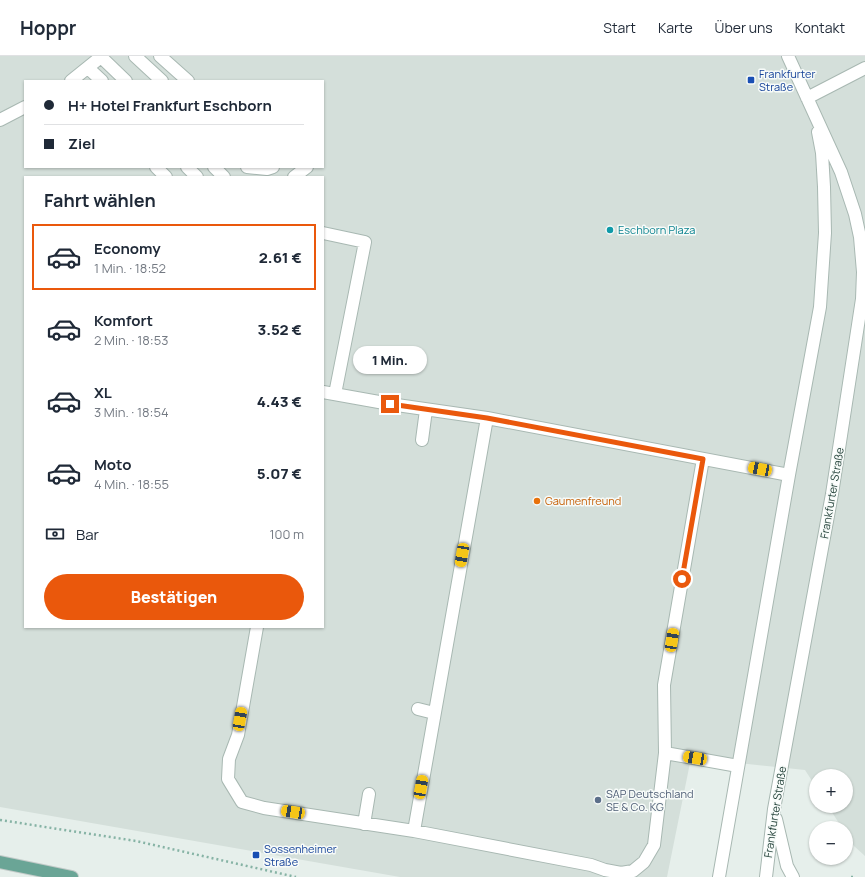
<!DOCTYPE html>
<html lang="de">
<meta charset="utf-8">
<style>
body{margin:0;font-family:Manrope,sans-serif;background:#f2f2f3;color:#1f2937;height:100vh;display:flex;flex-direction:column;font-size:15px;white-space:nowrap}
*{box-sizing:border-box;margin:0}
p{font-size:13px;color:#747a83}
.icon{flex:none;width:22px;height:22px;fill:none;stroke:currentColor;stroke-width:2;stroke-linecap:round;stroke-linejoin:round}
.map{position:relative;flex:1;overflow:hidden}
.details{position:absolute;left:24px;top:120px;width:300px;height:452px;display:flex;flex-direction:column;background:#fff;border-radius:0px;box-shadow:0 1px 3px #0004}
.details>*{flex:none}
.guide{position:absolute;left:24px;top:24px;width:300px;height:88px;border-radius:0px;box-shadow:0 1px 3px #0004;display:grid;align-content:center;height:88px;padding:0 20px;background:#fff}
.buttons{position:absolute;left:809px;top:713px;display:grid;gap:8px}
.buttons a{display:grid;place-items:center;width:44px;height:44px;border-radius:50%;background:#fff;box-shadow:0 1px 3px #0004;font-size:20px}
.end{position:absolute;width:18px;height:18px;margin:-9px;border:5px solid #ea580c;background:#fff;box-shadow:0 0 0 2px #fff}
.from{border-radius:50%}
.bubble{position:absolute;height:28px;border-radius:14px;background:#fff;box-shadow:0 1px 3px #0004;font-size:13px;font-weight:800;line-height:28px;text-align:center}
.car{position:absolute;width:12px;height:24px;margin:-12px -6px;border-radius:5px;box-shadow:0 0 3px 1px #0007;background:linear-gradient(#f5c518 24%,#345 0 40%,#f5c518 0 76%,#345 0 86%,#f5c518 0)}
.guide b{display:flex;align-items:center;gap:14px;height:38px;font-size:15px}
.guide b+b{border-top:1px solid #e0e1e3}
.guide i{width:10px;height:10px;background:#1f2937}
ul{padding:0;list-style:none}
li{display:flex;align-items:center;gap:12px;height:66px;margin:0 8px 6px;padding:0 12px;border:2px solid transparent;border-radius:0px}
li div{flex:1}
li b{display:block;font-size:15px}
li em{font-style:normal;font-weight:800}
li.on{border-color:#ea580c}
li>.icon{width:36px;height:36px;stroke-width:1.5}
h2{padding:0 20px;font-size:18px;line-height:48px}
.pay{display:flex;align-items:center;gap:10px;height:44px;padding:0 20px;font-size:15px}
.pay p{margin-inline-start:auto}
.cta{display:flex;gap:8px;margin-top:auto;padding:8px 20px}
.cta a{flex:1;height:46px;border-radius:24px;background:#ea580c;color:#fff;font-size:16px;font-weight:800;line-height:46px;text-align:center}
header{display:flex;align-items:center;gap:24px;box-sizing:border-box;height:56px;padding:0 20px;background:#fff;border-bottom:1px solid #e0e1e3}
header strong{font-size:19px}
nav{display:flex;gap:22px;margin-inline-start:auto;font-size:14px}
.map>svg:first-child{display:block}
.built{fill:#d4dfda;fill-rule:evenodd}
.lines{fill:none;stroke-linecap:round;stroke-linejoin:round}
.minor-casing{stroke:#a8b8b2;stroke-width:14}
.major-casing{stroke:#c2cac8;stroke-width:14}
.path{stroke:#86b3a5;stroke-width:2.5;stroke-dasharray:2 3;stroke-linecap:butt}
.minor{stroke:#fff;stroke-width:12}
.major{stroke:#6aa596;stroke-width:12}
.route{stroke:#ea580c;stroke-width:5}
.transit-dot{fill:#1a4fb4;stroke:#f7fbf9;stroke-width:1.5}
.culture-dot{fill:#0f9aa8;stroke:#f7fbf9;stroke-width:1.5}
.food-dot{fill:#e8710a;stroke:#f7fbf9;stroke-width:1.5}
.service-dot{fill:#5c6f8a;stroke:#f7fbf9;stroke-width:1.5}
.labels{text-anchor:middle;stroke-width:3;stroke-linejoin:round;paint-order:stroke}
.transit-label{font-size:11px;fill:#164399;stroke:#f7fbf9;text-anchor:start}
.culture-label{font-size:11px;fill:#0d838f;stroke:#f7fbf9;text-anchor:start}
.street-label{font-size:11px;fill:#24423a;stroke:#f7fbf9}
.food-label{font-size:11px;fill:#c56008;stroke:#f7fbf9;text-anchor:start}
.service-label{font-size:11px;fill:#4e5e75;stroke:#f7fbf9;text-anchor:start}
</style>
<header>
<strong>Hoppr</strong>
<nav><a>Start</a><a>Karte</a><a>Über uns</a><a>Kontakt</a></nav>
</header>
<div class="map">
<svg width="865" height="821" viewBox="0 0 865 821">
<rect width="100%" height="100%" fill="#e6efeb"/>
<path class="built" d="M0 0H865V800L854 790 846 777V772H842L828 750H846V720H816V731L805 714 691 702 667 821H400L0 751ZM25 25H323V111H25ZM25 121H323V571H25Z"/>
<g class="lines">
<g class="minor-casing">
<path id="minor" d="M135 0 162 25
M160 0 188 25
M101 1 126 25
M88 12 102 25
M71 25 102 0
M807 42 865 12
M0 64 25 51
M156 111 166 121
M187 111 197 121
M214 111 224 121
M247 111 267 113 273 111
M294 121 307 111
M323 177 365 186 335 338
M323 336 390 348 487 362 789 419
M422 384 426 354
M257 571 238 679 229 703 228 723 242 746 264 752 414 775 591 809 605 814 621 817 633 815 644 806 654 789 665 697 664 629 703 403
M418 653 434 657
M665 697 738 710
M776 763 787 810 793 821
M364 768 369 738
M414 775 487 362
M719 821 789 419 820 251 825 177 824 131 822 97 818 76
M766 821 774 753 832 438 862 243 863 216 860 181 855 158 841 116 788 0"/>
</g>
<g class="major-casing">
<path id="major" d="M0 806 72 821"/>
</g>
<path class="path" d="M0 764 136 785 296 821
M851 821H854"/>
<use href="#minor" class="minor"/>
<use href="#major" class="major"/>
</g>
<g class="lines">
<path class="route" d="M390 348 487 362 703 403 682 523"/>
</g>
<g class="transit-dot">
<rect x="747" y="20" width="8" height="8" rx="2"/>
<rect x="252" y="795" width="8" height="8" rx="2"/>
</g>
<circle class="culture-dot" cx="610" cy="174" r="4"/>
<circle class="food-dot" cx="537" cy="445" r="4"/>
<circle class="service-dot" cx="598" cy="744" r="4"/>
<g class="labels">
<g class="transit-label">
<text x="759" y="22">Frankfurter<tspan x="759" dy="13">Straße</tspan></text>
<text x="264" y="797">Sossenheimer<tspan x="264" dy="13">Straße</tspan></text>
</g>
<g class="culture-label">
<text x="618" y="178">Eschborn Plaza</text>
</g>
<g class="street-label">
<text transform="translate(832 437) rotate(-80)" y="4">Frankfurter Straße</text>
<text transform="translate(775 756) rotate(-81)" y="4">Frankfurter Straße</text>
</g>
<g class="food-label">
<text x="545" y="449">Gaumenfreund</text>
</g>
<g class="service-label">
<text x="606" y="742">SAP Deutschland<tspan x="606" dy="13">SE &amp; Co. KG</tspan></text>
</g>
</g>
</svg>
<div class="buttons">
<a>+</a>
<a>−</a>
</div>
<i class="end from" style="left:682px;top:523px"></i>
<i class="end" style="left:390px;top:348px"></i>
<div class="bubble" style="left:353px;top:290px;width:74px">1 Min.</div>
<i class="car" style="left:760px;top:413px;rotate:281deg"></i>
<i class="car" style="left:462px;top:499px;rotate:190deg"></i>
<i class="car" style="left:672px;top:584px;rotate:9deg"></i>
<i class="car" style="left:240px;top:663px;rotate:10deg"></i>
<i class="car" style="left:695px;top:702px;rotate:280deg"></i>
<i class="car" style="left:421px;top:731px;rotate:10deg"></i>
<i class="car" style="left:293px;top:756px;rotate:279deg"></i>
<div class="guide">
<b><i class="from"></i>H+ Hotel Frankfurt Eschborn</b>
<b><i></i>Ziel</b>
</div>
<section class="details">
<h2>Fahrt wählen</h2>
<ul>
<li class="on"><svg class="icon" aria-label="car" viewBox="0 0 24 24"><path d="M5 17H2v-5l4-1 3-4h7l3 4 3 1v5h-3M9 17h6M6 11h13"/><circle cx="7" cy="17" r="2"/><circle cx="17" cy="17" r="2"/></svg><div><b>Economy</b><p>1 Min. · 18:52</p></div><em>2.61 €</em></li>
<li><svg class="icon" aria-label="car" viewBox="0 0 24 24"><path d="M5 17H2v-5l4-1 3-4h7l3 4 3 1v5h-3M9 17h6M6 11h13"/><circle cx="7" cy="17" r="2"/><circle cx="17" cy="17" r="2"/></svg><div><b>Komfort</b><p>2 Min. · 18:53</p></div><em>3.52 €</em></li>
<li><svg class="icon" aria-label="car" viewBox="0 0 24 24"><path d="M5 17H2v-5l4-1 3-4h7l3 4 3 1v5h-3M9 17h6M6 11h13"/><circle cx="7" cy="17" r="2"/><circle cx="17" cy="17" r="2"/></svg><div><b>XL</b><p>3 Min. · 18:54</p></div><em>4.43 €</em></li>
<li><svg class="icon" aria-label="car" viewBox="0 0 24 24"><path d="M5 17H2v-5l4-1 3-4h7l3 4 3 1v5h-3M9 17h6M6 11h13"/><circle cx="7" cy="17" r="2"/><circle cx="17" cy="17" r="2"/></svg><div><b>Moto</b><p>4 Min. · 18:55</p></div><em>5.07 €</em></li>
</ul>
<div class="pay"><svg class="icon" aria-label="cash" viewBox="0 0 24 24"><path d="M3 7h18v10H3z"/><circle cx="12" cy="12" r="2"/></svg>Bar<p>100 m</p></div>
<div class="cta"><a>Bestätigen</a></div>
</section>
</div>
